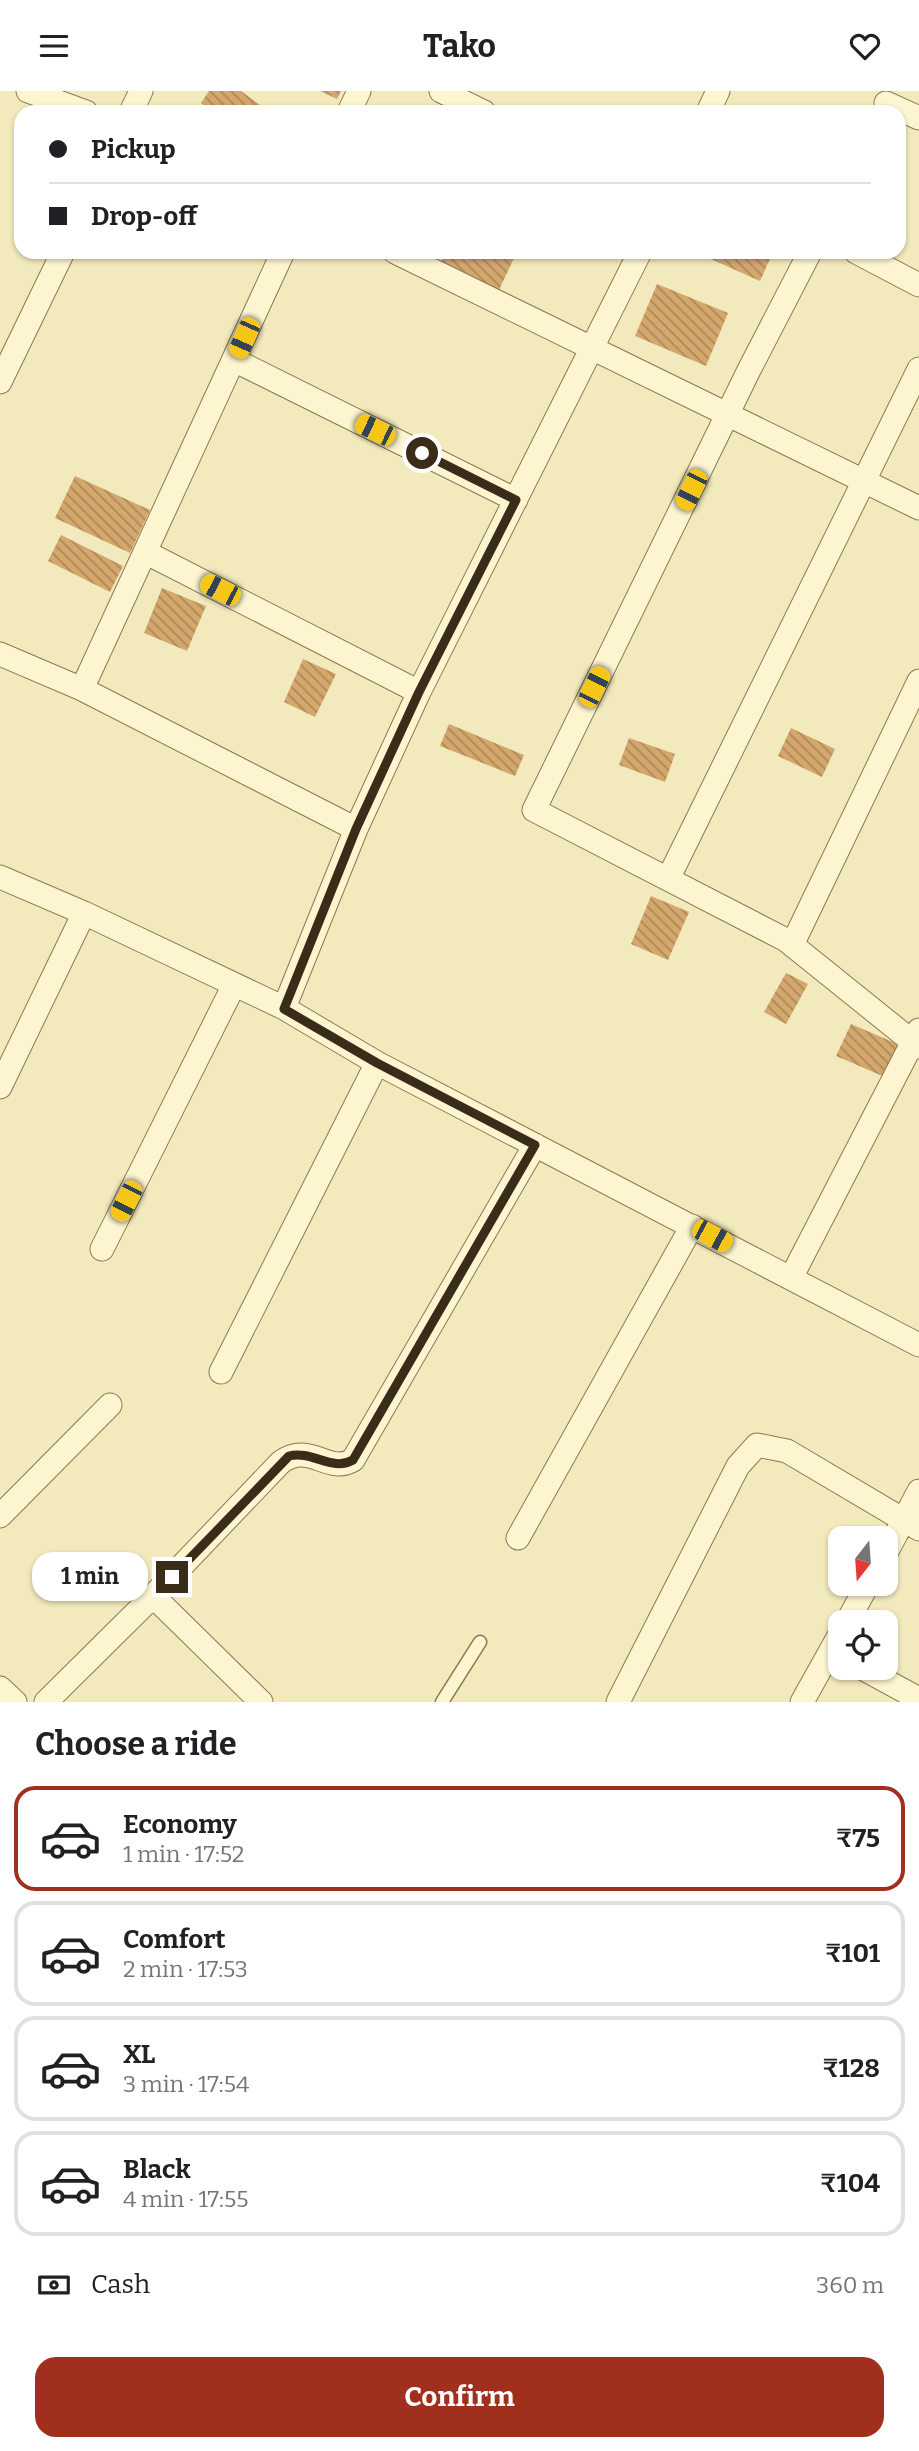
<!DOCTYPE html>
<meta charset="utf-8">
<style>
body{margin:0;font-family:Bitter,serif;background:#f2f2f2;color:#202124;height:100vh;display:flex;flex-direction:column;font-size:26px;white-space:nowrap}
*{box-sizing:border-box;margin:0}
p{font-size:23px;color:#757577}
.icon{flex:none;width:38px;height:38px;fill:none;stroke:currentColor;stroke-width:2;stroke-linecap:round;stroke-linejoin:round}
.map{position:relative;height:1611px;overflow:hidden}
.side{display:flex;flex-direction:column;background:#fff;flex:1}
.side>*{flex:none}
.banner{position:absolute;left:14px;top:14px;width:892px;height:154px;border-radius:21px;box-shadow:0 2px 5px #0004;display:grid;align-content:center;height:154px;padding:0 35px;background:#fff}
.needle{width:46px;rotate:197deg}
.tools{position:absolute;left:828px;top:1435px;display:grid;gap:14px}
.tools a{display:grid;place-items:center;width:70px;height:70px;border-radius:14px;background:#fff;box-shadow:0 2px 5px #0004;font-size:35px}
.end{position:absolute;width:32px;height:32px;margin:-16px;border:9px solid #392d1a;background:#fff;box-shadow:0 0 0 4px #fff}
.from{border-radius:50%}
.bubble{position:absolute;height:49px;border-radius:21px;background:#fff;box-shadow:0 2px 5px #0004;font-size:23px;font-weight:700;line-height:49px;text-align:center}
.car{position:absolute;width:21px;height:42px;margin:-21px -10px;border-radius:9px;box-shadow:0 0 5px 2px #0007;background:linear-gradient(#f5c518 24%,#345 0 40%,#f5c518 0 76%,#345 0 86%,#f5c518 0)}
.banner b{display:flex;align-items:center;gap:24px;height:66px;font-size:26px}
.banner b+b{border-top:2px solid #e0e0e0}
.banner i{width:18px;height:18px;background:#202124}
ul{padding:0;list-style:none}
li{display:flex;align-items:center;gap:21px;height:105px;margin:0 14px 10px;padding:0 21px;border:4px solid #e0e0e0;border-radius:21px}
li div{flex:1}
li b{display:block;font-size:26px}
li em{font-style:normal;font-weight:700}
li.on{border-color:#a02f1e}
li>.icon{width:63px;height:63px;stroke-width:1.5}
h2{padding:0 35px;font-size:32px;line-height:84px}
.pay{display:flex;align-items:center;gap:18px;height:77px;padding:0 35px;font-size:26px}
.pay p{margin-inline-start:auto}
.cta{display:flex;gap:14px;margin-top:auto;padding:14px 35px}
.cta a{flex:1;height:80px;border-radius:21px;background:#a02f1e;color:#fff;font-size:28px;font-weight:700;line-height:80px;text-align:center}
header{display:flex;justify-content:space-between;align-items:center;height:91px;padding:0 35px;background:#fff;font-size:32px;font-weight:700}
.map>svg:first-child{display:block}
.building{fill:url(#building-back-hatch)}
.lines{fill:none;stroke-linecap:round;stroke-linejoin:round}
.service-casing{stroke:#8b7954;stroke-width:15}
.minor-casing{stroke:#8b7954;stroke-width:25}
.service{stroke:#fcf5d0;stroke-width:12}
.minor{stroke:#fcf5d0;stroke-width:23}
.route{stroke:#392d1a;stroke-width:9}
</style>
<header><svg class="icon" aria-label="menu" viewBox="0 0 24 24"><path d="M4 6h16M4 12h16M4 18h16"/></svg>Tako<svg class="icon" aria-label="heart" viewBox="0 0 24 24"><path d="M12 20l-8-8c-3-5 5-10 8-4 3-6 11-1 8 4z"/></svg></header>
<div class="map">
<svg width="919" height="1611" viewBox="0 0 919 1611">
<defs>
<pattern id="building-back-hatch" width="6" height="6" patternUnits="userSpaceOnUse" patternTransform="scale(1.75)"><rect width="6" height="6" fill="#d4a76d"/><path d="M-1 5l2 2M0 0l6 6M5-1l2 2" fill="none" stroke="#ad8859"/></pattern>
</defs>
<rect width="100%" height="100%" fill="#f2eabc"/>
<path class="building" d="M209 0H241L264 17 261 21H214L201 12Z
M320 0H341L337 8Z
M446 161H517L498 201 440 173Z
M695 161H773L760 190Z
M657 193 728 222 706 275 635 245Z
M75 385 150 419 130 462 55 427Z
M61 444 123 475 110 501 48 470Z
M162 497 206 515 187 560 144 542Z
M303 568 336 583 315 626 284 611Z
M449 633 524 664 515 685 440 655Z
M791 637 835 658 822 686 778 665Z
M629 647 675 663 665 691 619 674Z
M651 805 689 821 668 869 631 853Z
M786 882 808 893 786 933 764 921Z
M851 933 902 955 887 987 836 965Z"/>
<g class="lines">
<g class="service-casing">
<path id="service" d="M442 1611 480 1551"/>
</g>
<g class="minor-casing">
<path id="minor" d="M28 0 86 21
M441 0 484 21
M886 12 919 27
M131 21 141 0
M349 21 359 0
M708 21 718 0
M395 161 919 417
M810 161 749 279 534 719 786 849 919 956
M856 161 919 194
M234 269 516 409
M0 291 63 161
M145 461 419 601
M0 563 82 598 356 738
M82 598 283 161
M0 786 84 822 284 917 377 972 919 1254
M668 788 919 278
M792 854 919 590
M284 917 356 738 419 601 640 161
M0 996 84 822
M102 1158 234 894
M791 1187 919 939
M221 1281 377 972
M0 1425 110 1314
M518 1447 692 1135
M886 1462 919 1400
M153 1505 261 1611
M847 1531 868 1493
M862 1577 919 1608
M0 1597 15 1611
M46 1611 153 1505 281 1371C310 1350 328 1384 353 1369L535 1054
M618 1611 738 1375 757 1354 787 1360 919 1438
M802 1611 840 1543"/>
</g>
<use href="#service" class="service"/>
<use href="#minor" class="minor"/>
</g>
<g class="lines">
<path class="route" d="M172 1486 289 1365C312 1359 332 1381 353 1369L535 1054 377 972 284 918 356 738 419 601 516 409 422 362"/>
</g>
</svg>
<div class="tools">
<a><svg class="needle" viewBox="-14 -14 28 28"><path d="M0-13l5 13h-10z" fill="#e53935"/><path d="M0 13l5-13h-10z" fill="#757577"/></svg></a>
<a><svg class="icon" aria-label="locate" viewBox="0 0 24 24"><circle cx="12" cy="12" r="6"/><path d="M12 2v4M12 18v4M2 12h4M18 12h4"/></svg></a>
</div>
<i class="end from" style="left:422px;top:362px"></i>
<i class="end" style="left:172px;top:1486px"></i>
<div class="bubble" style="left:32px;top:1461px;width:116px">1 min</div>
<i class="car" style="left:244px;top:247px;rotate:204deg"></i>
<i class="car" style="left:375px;top:339px;rotate:296deg"></i>
<i class="car" style="left:691px;top:399px;rotate:206deg"></i>
<i class="car" style="left:220px;top:499px;rotate:297deg"></i>
<i class="car" style="left:594px;top:596px;rotate:26deg"></i>
<i class="car" style="left:126px;top:1110px;rotate:207deg"></i>
<i class="car" style="left:712px;top:1145px;rotate:118deg"></i>
<div class="banner">
<b><i class="from"></i>Pickup</b>
<b><i></i>Drop-off</b>
</div>
</div>
<section class="side">
<h2>Choose a ride</h2>
<ul>
<li class="on"><svg class="icon" aria-label="car" viewBox="0 0 24 24"><path d="M5 17H2v-5l4-1 3-4h7l3 4 3 1v5h-3M9 17h6M6 11h13"/><circle cx="7" cy="17" r="2"/><circle cx="17" cy="17" r="2"/></svg><div><b>Economy</b><p>1 min · 17:52</p></div><em>₹75</em></li>
<li><svg class="icon" aria-label="car" viewBox="0 0 24 24"><path d="M5 17H2v-5l4-1 3-4h7l3 4 3 1v5h-3M9 17h6M6 11h13"/><circle cx="7" cy="17" r="2"/><circle cx="17" cy="17" r="2"/></svg><div><b>Comfort</b><p>2 min · 17:53</p></div><em>₹101</em></li>
<li><svg class="icon" aria-label="car" viewBox="0 0 24 24"><path d="M5 17H2v-5l4-1 3-4h7l3 4 3 1v5h-3M9 17h6M6 11h13"/><circle cx="7" cy="17" r="2"/><circle cx="17" cy="17" r="2"/></svg><div><b>XL</b><p>3 min · 17:54</p></div><em>₹128</em></li>
<li><svg class="icon" aria-label="car" viewBox="0 0 24 24"><path d="M5 17H2v-5l4-1 3-4h7l3 4 3 1v5h-3M9 17h6M6 11h13"/><circle cx="7" cy="17" r="2"/><circle cx="17" cy="17" r="2"/></svg><div><b>Black</b><p>4 min · 17:55</p></div><em>₹104</em></li>
</ul>
<div class="pay"><svg class="icon" aria-label="cash" viewBox="0 0 24 24"><path d="M3 7h18v10H3z"/><circle cx="12" cy="12" r="2"/></svg>Cash<p>360 m</p></div>
<div class="cta"><a>Confirm</a></div>
</section>
